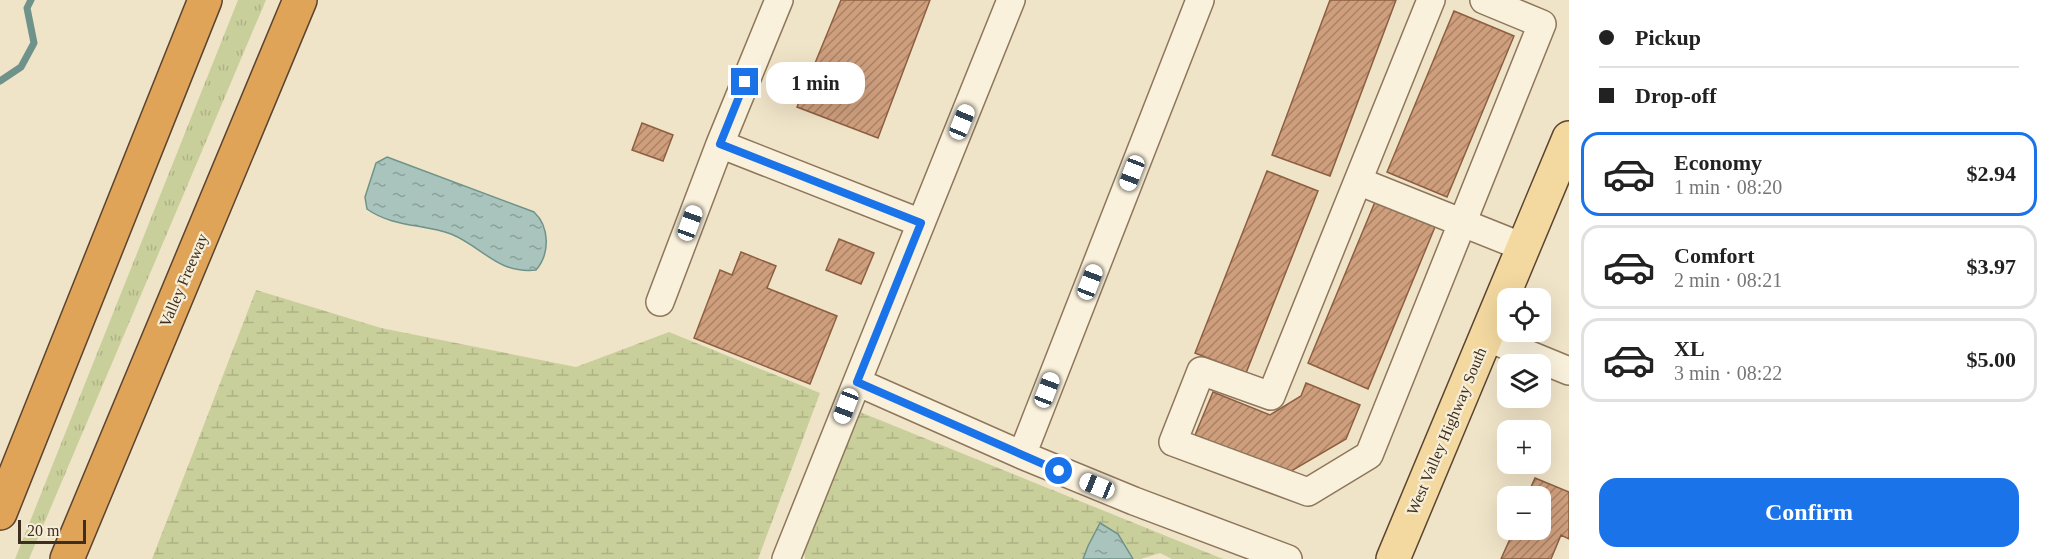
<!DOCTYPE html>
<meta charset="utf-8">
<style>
body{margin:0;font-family:"Times New Roman",serif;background:#f2f2f2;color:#222;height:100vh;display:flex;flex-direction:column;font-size:22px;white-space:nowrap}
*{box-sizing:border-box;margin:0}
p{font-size:20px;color:#767676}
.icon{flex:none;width:33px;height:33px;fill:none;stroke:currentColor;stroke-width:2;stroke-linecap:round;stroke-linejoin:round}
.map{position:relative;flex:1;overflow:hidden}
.details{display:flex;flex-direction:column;background:#fff;width:480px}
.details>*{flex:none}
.banner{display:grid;align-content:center;height:132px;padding:0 30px;background:#fff}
.tools{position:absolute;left:1497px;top:288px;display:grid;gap:12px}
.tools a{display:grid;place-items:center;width:54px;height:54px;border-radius:12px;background:#fff;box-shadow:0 6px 24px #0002;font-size:30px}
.scale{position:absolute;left:18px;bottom:15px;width:68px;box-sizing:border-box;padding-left:6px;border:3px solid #3d2e20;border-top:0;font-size:16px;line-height:21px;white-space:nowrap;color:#3d2e20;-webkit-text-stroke:4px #f7eed8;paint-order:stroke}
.end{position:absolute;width:27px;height:27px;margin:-14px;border:8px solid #1a73e8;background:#fff;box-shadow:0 0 0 3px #fff}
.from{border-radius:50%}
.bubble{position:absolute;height:42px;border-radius:18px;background:#fff;box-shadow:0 6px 24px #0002;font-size:20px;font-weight:600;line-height:42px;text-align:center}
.car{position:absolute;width:18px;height:36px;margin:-18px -9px;border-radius:8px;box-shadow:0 0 4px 2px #0007;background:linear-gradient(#fff 24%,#345 0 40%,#fff 0 76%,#345 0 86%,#fff 0)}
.banner b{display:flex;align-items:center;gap:21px;height:57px;font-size:22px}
.banner b+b{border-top:2px solid #e0e0e0}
.banner i{width:15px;height:15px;background:#222}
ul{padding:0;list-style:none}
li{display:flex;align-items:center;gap:18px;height:84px;margin:0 12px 9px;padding:0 18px;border:3px solid #e0e0e0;border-radius:18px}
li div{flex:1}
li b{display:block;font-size:22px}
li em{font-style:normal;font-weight:600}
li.selected{border-color:#1a73e8}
li>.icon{width:54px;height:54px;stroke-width:1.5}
.primary-button{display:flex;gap:12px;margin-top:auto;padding:12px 30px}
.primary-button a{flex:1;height:69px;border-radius:18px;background:#1a73e8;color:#fff;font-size:24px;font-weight:600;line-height:69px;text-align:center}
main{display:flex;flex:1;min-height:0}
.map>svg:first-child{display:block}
.grass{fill:url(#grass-tufts)}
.wetland{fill:url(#wetland-marsh)}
.water{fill:url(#water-ripples);stroke:#6f938a;stroke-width:1.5}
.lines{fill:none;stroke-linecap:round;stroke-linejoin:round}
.stream{stroke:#6f938a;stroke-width:7}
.building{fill:url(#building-hatch);stroke:#8d5f41;stroke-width:1.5}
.minor-casing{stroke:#8d765c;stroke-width:30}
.major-casing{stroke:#5b4430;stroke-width:36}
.highway-casing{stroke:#5b4430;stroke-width:36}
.minor{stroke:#faf1dc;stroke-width:27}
.major{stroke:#f3d9a0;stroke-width:33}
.highway{stroke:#e0a458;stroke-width:33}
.route{stroke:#1a73e8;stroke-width:8}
.labels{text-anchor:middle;stroke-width:4.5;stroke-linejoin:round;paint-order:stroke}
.street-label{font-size:16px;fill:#3d2e20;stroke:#f7eed8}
</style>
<main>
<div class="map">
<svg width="1569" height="559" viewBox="0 0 1569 559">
<defs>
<pattern id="grass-tufts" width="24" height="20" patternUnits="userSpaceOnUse" patternTransform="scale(1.5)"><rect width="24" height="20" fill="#c9cf9b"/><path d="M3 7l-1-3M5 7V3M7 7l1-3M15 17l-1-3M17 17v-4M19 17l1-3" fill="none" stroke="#aeb285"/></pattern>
<pattern id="wetland-marsh" width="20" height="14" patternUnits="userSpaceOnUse" patternTransform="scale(1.5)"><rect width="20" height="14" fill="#c9cf9b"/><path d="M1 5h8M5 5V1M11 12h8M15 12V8" fill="none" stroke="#aeb285"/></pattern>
<pattern id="water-ripples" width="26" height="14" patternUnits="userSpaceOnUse" patternTransform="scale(1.5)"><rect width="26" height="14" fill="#a9c4bc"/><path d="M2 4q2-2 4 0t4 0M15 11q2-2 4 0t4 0" fill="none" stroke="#8ba098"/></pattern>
<pattern id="building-hatch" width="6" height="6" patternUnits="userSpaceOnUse" patternTransform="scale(1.5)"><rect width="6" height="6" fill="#cf9f7d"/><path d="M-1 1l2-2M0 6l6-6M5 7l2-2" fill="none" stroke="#a98266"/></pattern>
</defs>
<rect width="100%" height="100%" fill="#f0e4c8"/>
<path class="grass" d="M238 0H266L29 559H15Z"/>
<path class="wetland" d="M256 290 381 328 576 367 669 332 820 393 758 559H152Z
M860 412 1223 559H1172L1160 553 1141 559H1133L1118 534 1088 546 1083 559H805L803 545Z"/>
<path class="water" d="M387 157 534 212C550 227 550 254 536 270 497 274 483 247 451 234 423 224 392 227 367 209L365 197 376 163Z
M1100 523 1118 534 1133 559H1083L1088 546Z"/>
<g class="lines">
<path class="stream" d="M0 81 21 67 34 43 27 8 31 0"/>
</g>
<path class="building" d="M841 0H930L878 138 797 107Z
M1330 0H1396L1330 176 1272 155Z
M1454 11 1514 36 1447 197 1387 172Z
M642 123 673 135 663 161 632 150Z
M1267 171 1318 191 1246 373 1195 353Z
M1375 202 1435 227 1368 389 1308 363Z
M839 239 874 253 861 284 826 270Z
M741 252 776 266 767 288 837 316 810 384 694 338 720 270 732 275Z
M1306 383 1360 405 1346 439 1288 473 1195 435 1213 392 1270 415 1301 396Z
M1535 478 1569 492V539L1561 535 1551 559H1501L1514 530H1540V496H1527Z"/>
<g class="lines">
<g class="minor-casing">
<path id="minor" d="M1011 0 857 382 1022 455 1134 501 1288 559
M1431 0 1271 396 1201 371 1173 442 1308 492 1369 455 1542 24 1484 0
M720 144 779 0
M1358 181 1523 247
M660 302 720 144 921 223
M1486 337 1569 371
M1022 455 1200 0
M786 559 857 382"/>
</g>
<g class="major-casing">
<path id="major" d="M1393 559 1569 138"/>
</g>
<g class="highway-casing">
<path id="highway" d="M0 513 205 0
M67 559 300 0"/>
</g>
<use href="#minor" class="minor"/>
<use href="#major" class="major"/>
<use href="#highway" class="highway"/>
</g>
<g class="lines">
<path class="route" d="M745 82 720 144 921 223 857 382 1059 471"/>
</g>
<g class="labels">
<g class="street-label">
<text transform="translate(183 280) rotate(-67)" y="6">Valley Freeway</text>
<text transform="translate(1446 431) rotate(-67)" y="6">West Valley Highway South</text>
</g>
</g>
</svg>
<div class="tools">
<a><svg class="icon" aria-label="locate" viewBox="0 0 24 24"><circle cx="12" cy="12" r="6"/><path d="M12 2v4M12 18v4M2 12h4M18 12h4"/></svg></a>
<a><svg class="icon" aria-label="layers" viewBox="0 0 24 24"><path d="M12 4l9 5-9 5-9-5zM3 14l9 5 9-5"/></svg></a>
<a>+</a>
<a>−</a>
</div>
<div class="scale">20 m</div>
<i class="end from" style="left:1059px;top:471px"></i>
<i class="end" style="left:745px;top:82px"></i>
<div class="bubble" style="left:766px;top:62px;width:99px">1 min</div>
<i class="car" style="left:962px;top:122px;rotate:22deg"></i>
<i class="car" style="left:1132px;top:173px;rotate:201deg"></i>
<i class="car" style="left:690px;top:223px;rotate:20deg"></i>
<i class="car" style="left:1090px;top:282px;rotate:21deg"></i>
<i class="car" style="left:1047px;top:390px;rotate:21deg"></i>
<i class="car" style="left:846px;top:406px;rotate:201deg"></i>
<i class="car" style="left:1097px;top:486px;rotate:292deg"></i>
</div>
<section class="details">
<div class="banner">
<b><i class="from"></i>Pickup</b>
<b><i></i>Drop-off</b>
</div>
<ul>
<li class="selected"><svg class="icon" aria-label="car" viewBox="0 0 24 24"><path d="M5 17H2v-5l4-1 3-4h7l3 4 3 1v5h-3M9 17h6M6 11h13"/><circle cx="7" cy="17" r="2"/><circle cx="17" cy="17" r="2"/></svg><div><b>Economy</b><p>1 min · 08:20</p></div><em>$2.94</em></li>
<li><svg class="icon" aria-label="car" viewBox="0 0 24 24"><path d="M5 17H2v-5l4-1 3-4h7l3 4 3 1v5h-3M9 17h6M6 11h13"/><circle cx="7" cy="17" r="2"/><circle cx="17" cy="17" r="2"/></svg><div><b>Comfort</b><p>2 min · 08:21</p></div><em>$3.97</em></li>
<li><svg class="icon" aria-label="car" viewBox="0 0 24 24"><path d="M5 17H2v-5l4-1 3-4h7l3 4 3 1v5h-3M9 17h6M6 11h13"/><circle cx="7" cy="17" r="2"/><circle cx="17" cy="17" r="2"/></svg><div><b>XL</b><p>3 min · 08:22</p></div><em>$5.00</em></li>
</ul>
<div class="primary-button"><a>Confirm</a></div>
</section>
</main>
